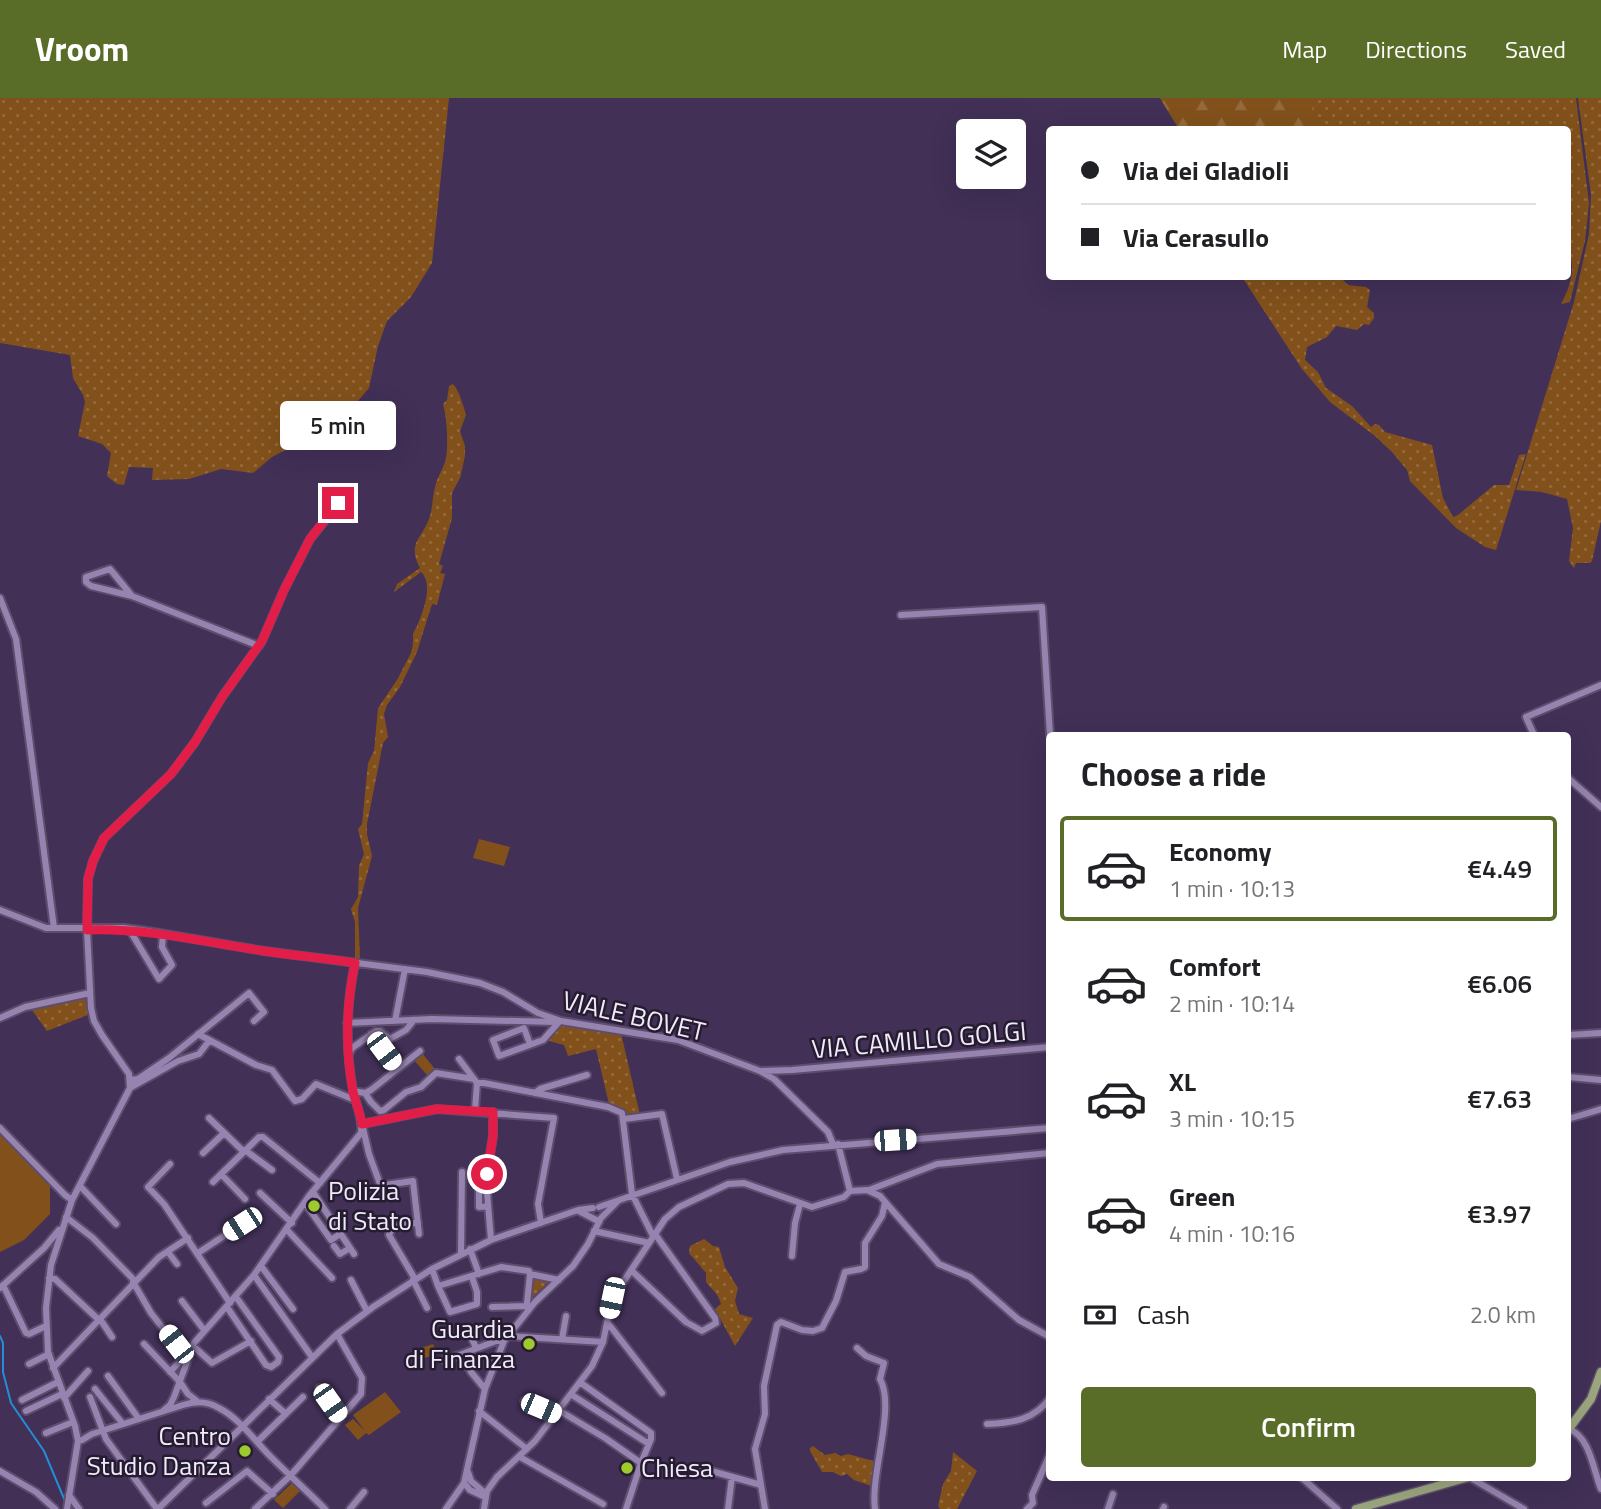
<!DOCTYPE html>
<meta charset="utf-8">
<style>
body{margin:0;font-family:"Titillium Web",sans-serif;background:#f6f6f6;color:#202124;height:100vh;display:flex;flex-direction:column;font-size:26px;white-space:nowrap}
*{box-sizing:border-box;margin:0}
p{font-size:23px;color:#757577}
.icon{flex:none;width:38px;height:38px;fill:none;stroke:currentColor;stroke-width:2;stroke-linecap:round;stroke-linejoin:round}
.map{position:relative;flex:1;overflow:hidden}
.side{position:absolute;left:1046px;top:634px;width:525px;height:749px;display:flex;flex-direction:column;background:#fff;border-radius:7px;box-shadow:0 7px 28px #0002}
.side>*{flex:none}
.banner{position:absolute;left:1046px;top:28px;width:525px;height:154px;border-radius:7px;box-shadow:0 7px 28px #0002;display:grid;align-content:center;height:154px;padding:0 35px;background:#fff}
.fabs{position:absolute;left:956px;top:21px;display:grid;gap:14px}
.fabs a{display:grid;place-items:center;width:70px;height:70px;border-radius:7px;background:#fff;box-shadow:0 7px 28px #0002;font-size:35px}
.end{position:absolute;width:32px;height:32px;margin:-16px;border:9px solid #e11d48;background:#fff;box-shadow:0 0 0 4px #fff}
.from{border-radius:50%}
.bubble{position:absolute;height:49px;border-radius:7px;background:#fff;box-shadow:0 7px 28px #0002;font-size:23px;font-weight:600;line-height:49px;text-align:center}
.car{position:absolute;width:21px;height:42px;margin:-21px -10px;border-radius:9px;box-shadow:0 0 5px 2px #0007;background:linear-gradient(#fff 24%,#345 0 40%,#fff 0 76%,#345 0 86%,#fff 0)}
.banner b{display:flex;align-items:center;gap:24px;height:66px;font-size:26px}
.banner b+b{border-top:2px solid #e0e0e0}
.banner i{width:18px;height:18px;background:#202124}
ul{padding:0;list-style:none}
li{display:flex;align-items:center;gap:21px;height:105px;margin:0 14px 10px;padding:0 21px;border:4px solid transparent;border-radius:7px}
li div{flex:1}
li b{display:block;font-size:26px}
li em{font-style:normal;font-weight:600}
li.on{border-color:#596d28}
li>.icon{width:63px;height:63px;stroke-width:1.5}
h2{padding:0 35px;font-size:32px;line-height:84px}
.pay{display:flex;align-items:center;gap:18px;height:77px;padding:0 35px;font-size:26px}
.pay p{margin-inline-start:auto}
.cta{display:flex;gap:14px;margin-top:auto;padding:14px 35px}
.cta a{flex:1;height:80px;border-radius:7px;background:#596d28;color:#fff;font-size:28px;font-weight:600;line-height:80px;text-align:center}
header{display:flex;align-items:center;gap:42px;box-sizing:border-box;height:98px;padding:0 35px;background:#596d28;color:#fff}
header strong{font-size:33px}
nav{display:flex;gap:38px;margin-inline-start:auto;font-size:24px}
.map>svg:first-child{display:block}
.grass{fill:url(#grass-dots)}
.forest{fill:url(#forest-firs)}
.pitch{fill:#82511b}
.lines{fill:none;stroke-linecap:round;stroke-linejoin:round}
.stream{stroke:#238ed7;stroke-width:2}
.minor-casing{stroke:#5d4e6d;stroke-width:10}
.major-casing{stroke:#5d4e6d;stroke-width:11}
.minor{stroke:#9783b0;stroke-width:6}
.major{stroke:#9ba67e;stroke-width:8}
.route{stroke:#e11d48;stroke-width:9}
.poi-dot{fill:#9eca2e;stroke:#251d2f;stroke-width:2.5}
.labels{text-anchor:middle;stroke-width:5;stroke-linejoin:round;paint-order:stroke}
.street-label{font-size:26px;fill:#f1e9fc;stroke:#251d2f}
.poi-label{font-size:26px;fill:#f1e9fc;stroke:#251d2f;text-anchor:start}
</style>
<header>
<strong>Vroom</strong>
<nav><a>Map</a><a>Directions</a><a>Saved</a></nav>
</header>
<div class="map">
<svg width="1601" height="1411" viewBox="0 0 1601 1411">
<defs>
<pattern id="grass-dots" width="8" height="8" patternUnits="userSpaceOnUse" patternTransform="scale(1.75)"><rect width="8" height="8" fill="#82511b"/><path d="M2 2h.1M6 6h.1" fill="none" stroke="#946a3d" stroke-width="1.8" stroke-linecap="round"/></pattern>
<pattern id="forest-firs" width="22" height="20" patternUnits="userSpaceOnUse" patternTransform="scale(1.75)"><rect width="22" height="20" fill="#82511b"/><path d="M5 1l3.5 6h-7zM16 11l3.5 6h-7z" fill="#946a3d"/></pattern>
</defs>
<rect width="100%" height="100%" fill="#423057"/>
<path class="grass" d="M0 0H449L432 165 411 199 387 223 378 248 369 290 352 310 308 340 272 359 253 375 221 371 189 381 152 382 153 370 129 369 124 387 117 386 107 378 111 355 102 346 78 338 85 304 83 297 73 280 70 257 0 245Z
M1160 0H1576L1589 105 1585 143 1570 204 1561 206C1569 191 1577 170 1568 154V32L1179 31Z
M1578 0H1601V423L1592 463 1590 465H1576L1574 470 1569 463 1573 430 1567 401 1542 394 1516 392 1574 204 1589 136 1591 97Z
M1242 179H1340L1348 187 1366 189 1370 192 1367 209 1374 215V220L1369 227 1364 226 1357 232 1336 228 1327 239 1307 249 1305 262 1318 274 1326 290 1352 308 1371 329 1375 326 1379 327 1385 334 1432 347 1443 400 1453 419 1458 417 1494 387H1509L1519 357 1526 356 1496 452 1485 449 1456 430 1410 383 1407 372 1392 354 1375 338 1330 304 1302 271Z
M453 286C459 292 463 307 466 317L460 333 465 348V358L460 380 452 395V420L439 466 443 468 440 475 445 476 437 507 432 506 417 554 400 589 387 607 384 616 388 639 383 645 367 726V736L372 758 358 810 360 861H355V824L351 811 358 799 359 768 364 756 358 731 362 726 368 665 374 653 378 610 397 582 411 555C413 548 413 545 413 538 413 533 415 533 417 528 423 514 434 486 421 474L394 494 397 486 420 470C407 445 421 442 429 421 433 410 432 400 435 389 437 380 442 373 445 364 449 351 447 319 443 306L447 302 449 288Z
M87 900 90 916 47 933 32 912Z
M559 926 621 935 640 1017 629 1018 622 1011 609 1006 596 951 568 958 564 947 549 943 552 939 550 936Z
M704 1141 713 1148 719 1149 725 1169 738 1190 735 1203 739 1216 753 1220 735 1248 715 1211 721 1206C718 1195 712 1192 706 1184V1175L689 1155 690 1148Z
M532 1179 552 1181 528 1203Z
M813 1348 825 1357 835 1355 841 1358 848 1356 877 1364 874 1389 854 1382 847 1376 841 1378 833 1374H822L810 1353V1350Z
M953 1354 977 1373 957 1411H940L938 1408 943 1386 951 1373Z"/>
<path class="forest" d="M1160 0H1311L1316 31H1179Z"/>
<path class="pitch" d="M479 741 510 749 504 768 473 760Z
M422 955 435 971 427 977 414 962Z
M0 1034 50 1085V1116L24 1142 0 1154Z
M433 1246 437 1256 418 1262 415 1252Z
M385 1294 401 1314 369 1337 366 1335 358 1342 345 1327 353 1321 365 1333 353 1317Z
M292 1385 300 1393 283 1410 274 1402Z"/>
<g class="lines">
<path class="stream" d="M0 1238 3 1245V1274L11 1305 44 1353 65 1403"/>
<g class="minor-casing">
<path id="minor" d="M132 498 110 471 86 479V484L91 488 132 498 259 548
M0 500 16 541 54 830
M901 517 1042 509 1050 637
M1534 637 1526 619 1601 587
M1568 680 1601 709
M0 812 46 830H124L147 833 264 853 427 874 480 885 503 894 538 915 561 923 678 942 760 973 774 981 828 1034 833 1046
M129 831 159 881 172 867 162 849 163 836
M0 920 25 909 90 895
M395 923 405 871
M347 925 432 921 555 924
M198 936 256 967 272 972 295 1003 302 1001 316 986 355 1002
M371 936 397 971
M1568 937 1601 935
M530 946 524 930 493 942 499 958 543 942 559 924
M349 956 352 950 376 933H380L390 941 406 932 414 922
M459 961 474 981
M762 973 792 972 1050 949
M1568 979 1601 982
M130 982 138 981 169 960 249 895 264 914 254 923
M130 990 178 963 199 956 209 943
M353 993 365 995 371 992 420 953
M365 995 371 1004 380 1013 384 1012 406 994 421 989 436 975 474 981 477 985
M535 995 540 991 587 977
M475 1012 477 985H484L608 1009 622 1015 632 1096 653 1138
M209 1020 244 1054
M624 1021 662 1016 677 1081
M1568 1021 1601 1011
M0 1030 65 1097 72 1102
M838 1046 850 1093 867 1092 880 1098 939 1166 970 1179 1019 1222 1050 1239
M245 1052 272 1072
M203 1055 224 1035
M170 1066 148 1089 164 1106 230 1205
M221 1076 245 1101
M487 1076 479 1082V1109L488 1108
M213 1084 259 1039H263L320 1085
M80 1088 116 1126
M869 1092 937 1066 1050 1055
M313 1094 354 1156
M260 1095 292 1125
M305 1105 331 1142 340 1136
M599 1109 730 1064 783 1052 1050 1030
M579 1113 598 1123 617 1104
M66 1119 93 1140 135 1183
M287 1132 332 1180
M594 1133 649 1145
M419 1136 413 1083 385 1087 380 1086 369 1056 362 1026 437 1011 554 1020 538 1106 541 1125
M491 1142 486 1082 493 1038V1014
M334 1148 340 1156 350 1150
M470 1151 479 1176
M168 1154 177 1166
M198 1155 242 1126
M461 1156 462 1074
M792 1158 795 1125 800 1106
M261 1168 293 1211
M432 1171 438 1188 501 1169 529 1173 530 1176 559 1182
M631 1172 686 1224 702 1233 716 1225 715 1220 655 1136
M254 1177 312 1259
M49 1180 55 1181 99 1222
M415 1181 389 1137C393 1125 407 1126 418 1125
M351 1182 367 1213
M413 1182 427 1210
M133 1184 151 1215 187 1261
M3 1187 26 1235 29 1236 46 1228
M438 1188 450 1214 477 1206V1194L472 1179
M0 1190 44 1150 59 1132
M182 1203 204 1232
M227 1209 266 1267 271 1269 278 1264 279 1259 236 1199
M492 1209 527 1208
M528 1211 527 1205 530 1176
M100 1221 112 1239
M607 1224 662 1295
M468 1231 476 1250
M508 1238 603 1244
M562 1241 566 1218
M144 1246 180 1284 188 1296 197 1303
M193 1248 212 1265 251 1243
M857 1250 866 1258 884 1265 880 1281C896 1310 870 1375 875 1411
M462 1256 496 1243H504
M444 1262 462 1256 471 1274 485 1291
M29 1266 49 1256
M53 1270 159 1159 188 1140
M170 1274 185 1258
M108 1278 139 1321
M581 1285 651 1335V1341L641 1365 626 1411
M319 1290 341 1320
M95 1291 123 1326
M572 1297 649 1346
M90 1299 106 1341 157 1411
M64 1300 88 1273
M269 1301 286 1316
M22 1302 58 1284
M524 1303 557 1317
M26 1313 62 1296
M163 1313 170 1307 174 1299 194 1245 254 1177 309 1098 361 1035C363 1020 356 1007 353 992 345 949 346 908 355 865
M479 1313 527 1351
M560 1313 605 1340 641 1365
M987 1326C1013 1325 1034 1322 1050 1300
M1569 1331C1590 1339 1593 1371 1601 1391
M46 1335 73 1324
M82 1342 92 1336 183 1307C195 1303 207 1303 219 1310 240 1321 254 1342 270 1358 288 1376 307 1393 325 1411
M257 1344 303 1299
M520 1359 603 1406
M701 1370 761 1387
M0 1373 36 1394 55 1411
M468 1374 471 1383 486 1396
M1301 1379 1337 1411
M1469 1379 1524 1411
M464 1385 470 1392 485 1399
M69 1397 79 1411
M206 1405 247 1373 273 1396
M67 1411 78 1343 75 1328 48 1254 46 1210 51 1167 72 1102 130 990 129 976 102 937 94 923 91 910 87 832 88 781 93 763 104 740 171 676 195 644 222 599 262 543 284 492 310 441 351 390
M158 1411 337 1236 373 1209 432 1171 491 1142 578 1112 593 1110
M255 1411 291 1377 361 1296 362 1280 337 1236
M350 1411 364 1394
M446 1411 464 1385 485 1291 504 1243 535 1204 573 1168 588 1146 600 1122
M484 1411 487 1393 497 1379 535 1343 592 1268 603 1244 612 1201 665 1121 679 1109 728 1086 744 1085 812 1109 844 1099 850 1093
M728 1411 732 1379
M765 1411 755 1351 765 1316 764 1288 777 1227 781 1224 802 1232 813 1233 822 1230 836 1203 845 1174 861 1171 865 1169V1145L882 1118 885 1105
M1027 1411 1033 1405 1032 1397 1050 1356
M1108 1411 1113 1396
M1163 1411 1164 1409"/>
</g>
<g class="major-casing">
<path id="major" d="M1568 1332 1591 1301 1601 1274
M1356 1411 1469 1379"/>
</g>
<use href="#minor" class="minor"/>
<use href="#major" class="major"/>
</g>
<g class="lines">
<path class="route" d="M338 405 310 441 284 492 262 543 222 599 195 644 171 676 104 740 93 763 88 781 87 832C148 830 204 844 264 853 295 858 325 860 355 865 346 908 345 951 353 994 356 1005 360 1015 362 1026L437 1011 493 1014V1038L487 1076"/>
</g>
<g class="poi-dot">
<circle cx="314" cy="1108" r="7"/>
<circle cx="529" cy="1246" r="7"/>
<circle cx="245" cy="1353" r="7"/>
<circle cx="627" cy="1370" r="7"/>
</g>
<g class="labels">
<g class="street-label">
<text transform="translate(634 918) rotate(13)" y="9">VIALE BOVET</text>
<text transform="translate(919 942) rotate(-5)" y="9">VIA CAMILLO GOLGI</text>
</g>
<g class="poi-label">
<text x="328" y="1102">Polizia<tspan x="328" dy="30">di Stato</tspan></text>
<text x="515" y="1240" text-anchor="end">Guardia<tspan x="515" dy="30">di Finanza</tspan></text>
<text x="231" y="1347" text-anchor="end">Centro<tspan x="231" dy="30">Studio Danza</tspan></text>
<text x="641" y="1379">Chiesa</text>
</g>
</g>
</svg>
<div class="fabs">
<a><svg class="icon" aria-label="layers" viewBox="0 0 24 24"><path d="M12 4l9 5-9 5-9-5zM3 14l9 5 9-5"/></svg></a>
</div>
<i class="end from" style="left:487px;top:1076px"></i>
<i class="end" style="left:338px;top:405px"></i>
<div class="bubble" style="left:280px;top:303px;width:116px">5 min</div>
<i class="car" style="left:384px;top:953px;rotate:143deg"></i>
<i class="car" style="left:895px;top:1042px;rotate:86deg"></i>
<i class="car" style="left:242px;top:1126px;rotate:237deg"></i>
<i class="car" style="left:612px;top:1200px;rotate:192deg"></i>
<i class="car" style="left:176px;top:1246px;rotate:322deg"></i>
<i class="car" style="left:330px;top:1305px;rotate:145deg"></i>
<i class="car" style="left:541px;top:1310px;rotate:113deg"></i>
<div class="banner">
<b><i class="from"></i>Via dei Gladioli</b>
<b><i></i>Via Cerasullo</b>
</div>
<section class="side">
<h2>Choose a ride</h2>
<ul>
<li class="on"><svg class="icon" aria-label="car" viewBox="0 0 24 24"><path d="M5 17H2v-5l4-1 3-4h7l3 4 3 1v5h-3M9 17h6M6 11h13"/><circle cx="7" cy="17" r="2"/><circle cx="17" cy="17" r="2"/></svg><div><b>Economy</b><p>1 min · 10:13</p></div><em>€4.49</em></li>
<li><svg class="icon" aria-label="car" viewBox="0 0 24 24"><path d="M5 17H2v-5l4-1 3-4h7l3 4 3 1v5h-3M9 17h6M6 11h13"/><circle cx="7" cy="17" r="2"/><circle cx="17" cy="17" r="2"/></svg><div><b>Comfort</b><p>2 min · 10:14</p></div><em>€6.06</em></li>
<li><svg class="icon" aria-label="car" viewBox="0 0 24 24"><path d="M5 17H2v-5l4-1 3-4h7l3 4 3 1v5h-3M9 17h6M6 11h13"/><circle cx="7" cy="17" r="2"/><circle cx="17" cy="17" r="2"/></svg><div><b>XL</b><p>3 min · 10:15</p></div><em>€7.63</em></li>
<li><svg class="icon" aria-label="car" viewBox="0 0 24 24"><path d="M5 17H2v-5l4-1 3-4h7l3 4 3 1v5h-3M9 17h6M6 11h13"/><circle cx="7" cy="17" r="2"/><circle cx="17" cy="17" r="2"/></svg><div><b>Green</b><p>4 min · 10:16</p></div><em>€3.97</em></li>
</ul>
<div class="pay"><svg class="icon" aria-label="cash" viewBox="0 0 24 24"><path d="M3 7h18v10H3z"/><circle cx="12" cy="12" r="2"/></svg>Cash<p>2.0 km</p></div>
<div class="cta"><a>Confirm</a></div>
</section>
</div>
